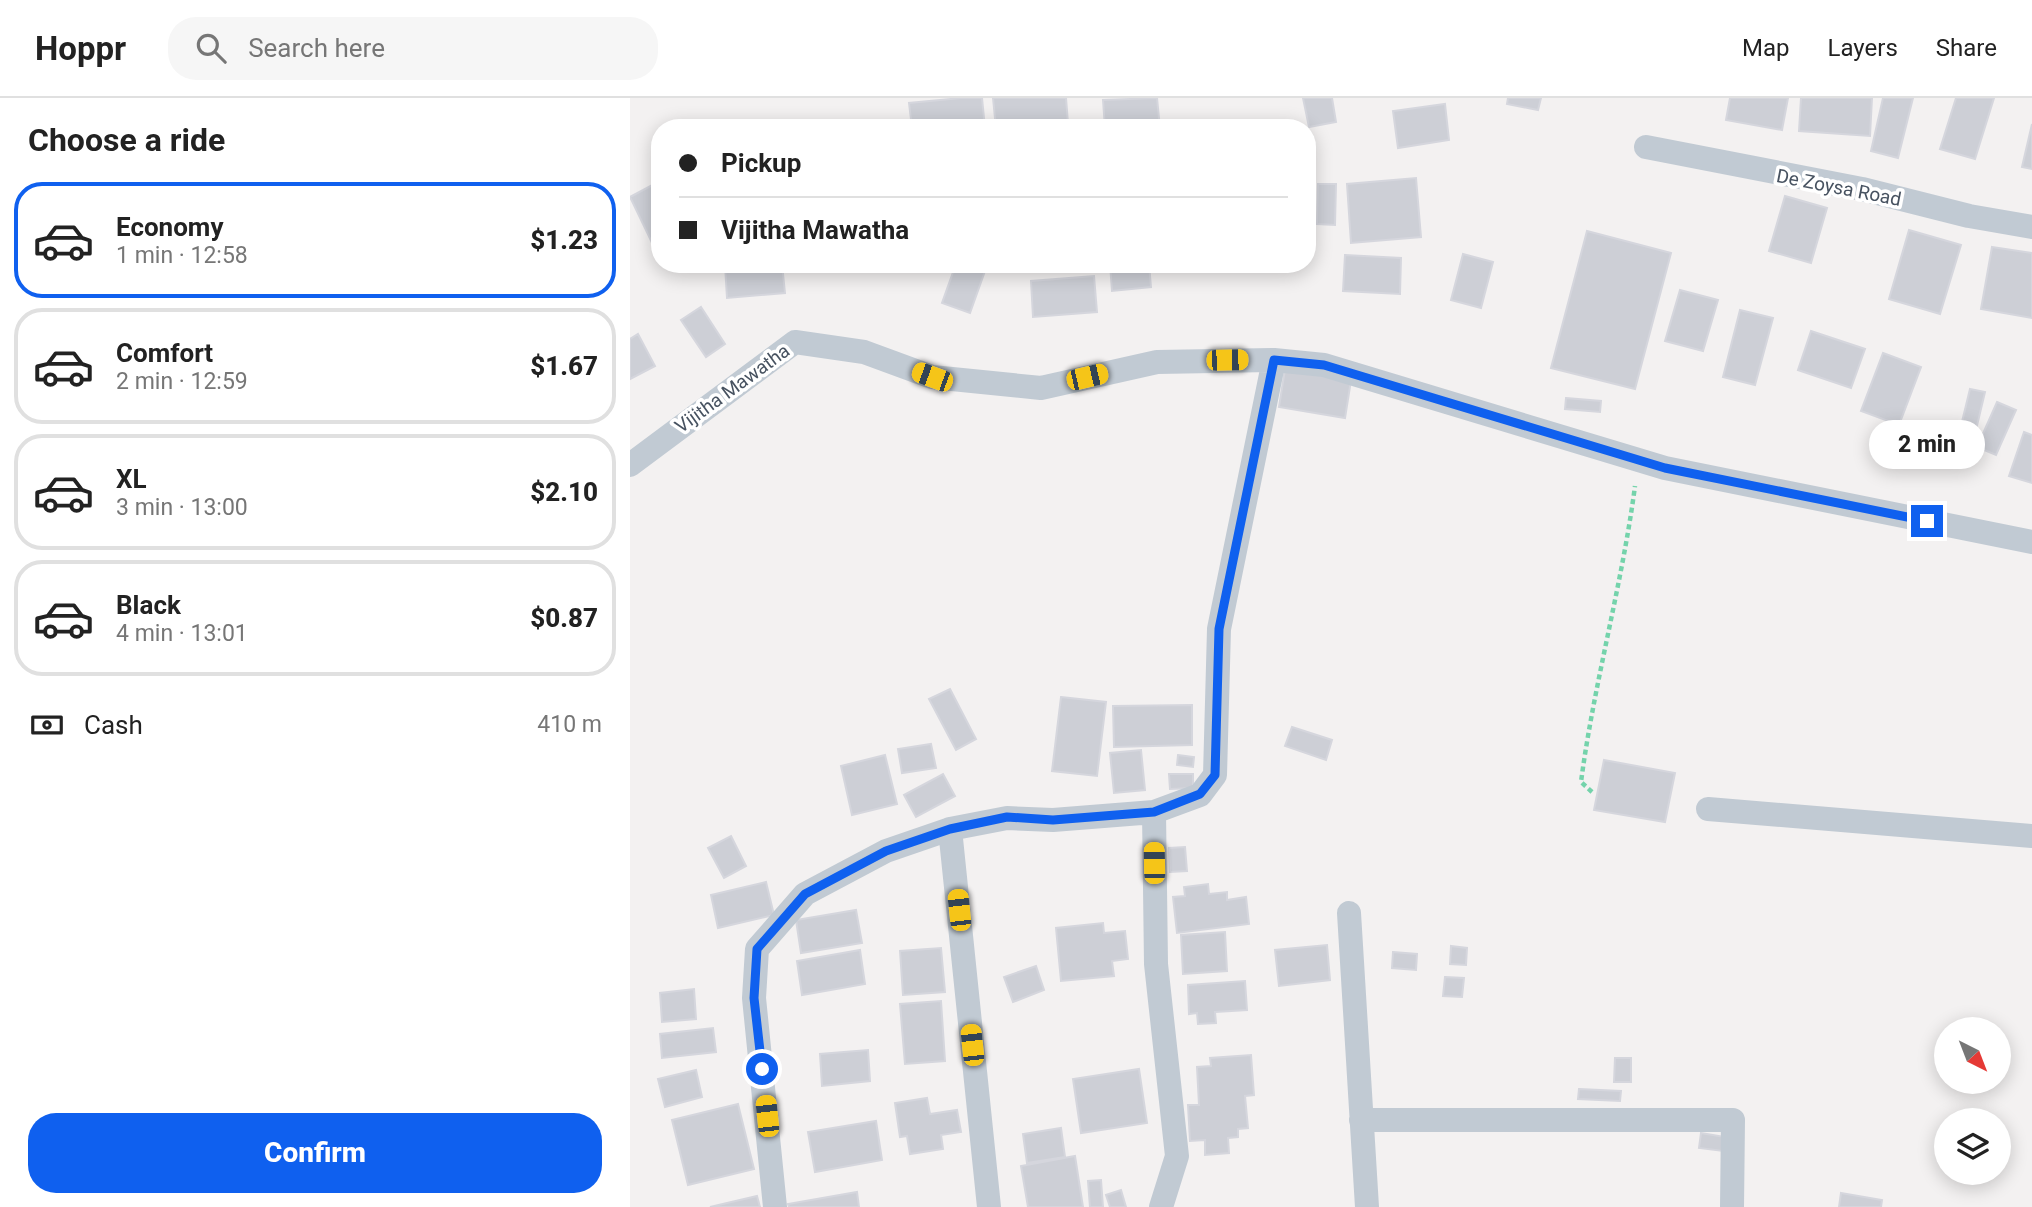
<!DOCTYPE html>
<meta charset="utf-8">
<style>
body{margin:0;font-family:Roboto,sans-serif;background:#f6f6f6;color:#222;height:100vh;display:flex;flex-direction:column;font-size:26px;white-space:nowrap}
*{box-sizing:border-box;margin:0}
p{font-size:23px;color:#767676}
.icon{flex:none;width:38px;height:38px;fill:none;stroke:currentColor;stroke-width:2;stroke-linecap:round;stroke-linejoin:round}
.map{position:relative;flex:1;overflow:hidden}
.sheet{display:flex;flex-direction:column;background:#fff;width:630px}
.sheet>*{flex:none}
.banner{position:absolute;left:21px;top:21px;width:665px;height:154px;border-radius:28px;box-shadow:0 4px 18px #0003;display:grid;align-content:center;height:154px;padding:0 28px;background:#fff}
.needle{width:46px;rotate:138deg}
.tools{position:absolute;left:1304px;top:919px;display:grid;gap:14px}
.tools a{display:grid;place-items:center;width:77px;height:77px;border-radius:50%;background:#fff;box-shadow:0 4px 18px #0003;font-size:35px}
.end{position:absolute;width:32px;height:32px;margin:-16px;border:9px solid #0f60ef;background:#fff;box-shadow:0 0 0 4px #fff}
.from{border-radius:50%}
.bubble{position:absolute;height:49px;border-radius:24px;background:#fff;box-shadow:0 4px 18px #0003;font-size:23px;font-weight:800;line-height:49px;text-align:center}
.car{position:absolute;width:21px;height:42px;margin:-21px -10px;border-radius:9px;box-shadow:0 0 5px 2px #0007;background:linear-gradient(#f5c518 24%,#345 0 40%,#f5c518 0 76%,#345 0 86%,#f5c518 0)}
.banner b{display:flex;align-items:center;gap:24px;height:66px;font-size:26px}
.banner b+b{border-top:2px solid #e0e0e0}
.banner i{width:18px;height:18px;background:#222}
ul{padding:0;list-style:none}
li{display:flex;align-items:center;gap:21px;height:116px;margin:0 14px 10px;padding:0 14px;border:4px solid #e0e0e0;border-radius:28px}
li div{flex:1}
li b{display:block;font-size:26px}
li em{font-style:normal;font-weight:800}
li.selected{border-color:#0f60ef}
li>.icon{width:63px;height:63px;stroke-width:1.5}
h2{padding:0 28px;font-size:32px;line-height:84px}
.pay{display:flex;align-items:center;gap:18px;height:77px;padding:0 28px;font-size:26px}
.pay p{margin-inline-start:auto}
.button{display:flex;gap:14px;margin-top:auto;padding:14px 28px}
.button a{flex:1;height:80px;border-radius:28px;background:#0f60ef;color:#fff;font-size:28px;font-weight:800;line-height:80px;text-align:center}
header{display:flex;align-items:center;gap:42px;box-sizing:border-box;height:98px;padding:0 35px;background:#fff;border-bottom:2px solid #e0e0e0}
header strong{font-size:33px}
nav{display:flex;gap:38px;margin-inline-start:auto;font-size:24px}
.search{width:490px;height:63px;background:#f6f6f6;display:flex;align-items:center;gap:18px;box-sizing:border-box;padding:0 24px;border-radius:28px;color:#767676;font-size:26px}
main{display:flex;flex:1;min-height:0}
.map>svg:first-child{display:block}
.building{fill:#cdcfd6;stroke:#d5d6dd;stroke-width:2}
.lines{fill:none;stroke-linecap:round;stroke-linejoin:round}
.path{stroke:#74d3ab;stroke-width:4.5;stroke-dasharray:5 3.5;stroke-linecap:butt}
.street{stroke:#c1cad3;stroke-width:24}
.route{stroke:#0f60ef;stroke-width:9}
.labels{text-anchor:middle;stroke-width:7;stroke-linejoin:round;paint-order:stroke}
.street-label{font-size:19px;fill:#475260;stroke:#fff}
</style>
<header>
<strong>Hoppr</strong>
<div class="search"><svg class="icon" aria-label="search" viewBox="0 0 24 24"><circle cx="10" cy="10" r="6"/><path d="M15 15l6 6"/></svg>Search here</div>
<nav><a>Map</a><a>Layers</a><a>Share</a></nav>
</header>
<main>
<section class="sheet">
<h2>Choose a ride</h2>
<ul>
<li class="selected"><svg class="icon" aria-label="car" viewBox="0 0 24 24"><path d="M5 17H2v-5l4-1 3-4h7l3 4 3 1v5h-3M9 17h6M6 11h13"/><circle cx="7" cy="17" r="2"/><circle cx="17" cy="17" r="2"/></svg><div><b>Economy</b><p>1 min · 12:58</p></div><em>$1.23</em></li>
<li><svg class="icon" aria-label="car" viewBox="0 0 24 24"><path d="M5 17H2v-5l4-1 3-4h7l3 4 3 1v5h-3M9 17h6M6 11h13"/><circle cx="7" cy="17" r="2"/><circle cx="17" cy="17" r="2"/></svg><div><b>Comfort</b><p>2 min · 12:59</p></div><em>$1.67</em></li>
<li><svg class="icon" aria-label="car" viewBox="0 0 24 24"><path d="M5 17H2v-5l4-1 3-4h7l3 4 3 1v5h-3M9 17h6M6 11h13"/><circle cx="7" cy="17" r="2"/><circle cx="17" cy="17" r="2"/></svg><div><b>XL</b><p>3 min · 13:00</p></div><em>$2.10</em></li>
<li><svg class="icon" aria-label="car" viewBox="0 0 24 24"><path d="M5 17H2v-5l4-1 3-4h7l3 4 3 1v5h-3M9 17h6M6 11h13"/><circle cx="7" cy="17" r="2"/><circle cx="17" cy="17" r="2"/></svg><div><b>Black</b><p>4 min · 13:01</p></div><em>$0.87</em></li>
</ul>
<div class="pay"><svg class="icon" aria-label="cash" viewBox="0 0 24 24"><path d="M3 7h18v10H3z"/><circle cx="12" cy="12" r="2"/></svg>Cash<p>410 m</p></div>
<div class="button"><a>Confirm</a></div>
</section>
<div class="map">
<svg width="1402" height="1109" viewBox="0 0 1402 1109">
<rect width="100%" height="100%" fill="#f3f1f1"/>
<path class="building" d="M331 0H352L355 30H282L279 5Z
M363 0H436L438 25 366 30Z
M527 0 530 30H475L473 2Z
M673 0H702L706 24 679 29Z
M878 0H911L908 12 877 6Z
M1100 0H1158L1152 32 1096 22Z
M1171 0H1242L1240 38 1169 33Z
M1253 0H1283L1268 60 1241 53Z
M1326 0H1364L1345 61 1310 51Z
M815 6 819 42 768 50 763 13Z
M1402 26V71L1392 69Z
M786 80 791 139 721 145 717 86Z
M30 83V146L24 149 0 99Z
M688 86H706L705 127 687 126Z
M1155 98 1197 110 1181 165 1139 153Z
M1279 132 1331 147 1310 216 1259 201Z
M957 133 1041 155 1005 291 921 270Z
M1362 149 1402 155V220L1351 211Z
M833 156 863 164 851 210 821 202Z
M715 157 771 160 770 196 713 193Z
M152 166 155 195 97 200 95 167Z
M326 166 355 173 340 215 312 205Z
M480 166H519L521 189 482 193Z
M464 178 467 214 403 219 401 183Z
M1050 192 1088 202 1073 253 1035 243Z
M71 209 95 246 76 259 51 222Z
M1110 212 1143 220 1125 287 1093 279Z
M1181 233 1235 251 1221 290 1168 272Z
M8 236 25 268 0 281V241Z
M1253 255 1291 269 1269 327 1231 313Z
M656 265 722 276 715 320 649 309Z
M1340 291 1355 294 1345 336 1330 332Z
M936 300 971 303 970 314 935 311Z
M1367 304 1386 312 1366 357 1347 349Z
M1394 334 1402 337V385L1379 378Z
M320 591 346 641 326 652 299 601Z
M431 599 476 604 467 678 422 673Z
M562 607V647L484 649 483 608Z
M662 629 702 642 696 662 655 648Z
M301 646 306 670 272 675 268 651Z
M511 652 515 692 484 695 480 655Z
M255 657 267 706 222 717 211 668Z
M548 657 564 659 563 669 547 667Z
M974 662 1045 675 1035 724 964 712Z
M313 676 325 698 286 719 274 697Z
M539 676H563V690L540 691Z
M101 738 116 768 94 780 78 750Z
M555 749 557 773 540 774 539 750Z
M136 784 144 817 88 830 81 797Z
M578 786 579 796 597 794V802L616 799 619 826 547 835 543 799 555 798 554 789Z
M226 812 232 845 171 855 166 822Z
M473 825 474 835 495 833 498 861 482 863 484 878 431 883 426 830Z
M595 834 597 873 553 876 551 837Z
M697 847 700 882 649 888 645 852Z
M821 848 837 850 836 867 820 866Z
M311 850 315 894 273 897 270 853Z
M230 852 235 886 172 897 167 863Z
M763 854 787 856 786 872 762 870Z
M406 868 414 892 383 904 374 879Z
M815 879 834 880 832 899 813 898Z
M615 883 617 912 585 914 586 925 568 926 567 915 559 916 558 887Z
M64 891 66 921 32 924 30 895Z
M311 903 315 963 275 966 270 906Z
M83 930 86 954 32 960 30 936Z
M238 952 240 983 192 988 190 956Z
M621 957 624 997 615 998 618 1030 608 1031V1039L598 1040 599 1055 575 1057V1042L560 1043 558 1007H569L567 969 581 968 580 960Z
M985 960H1001V984H984Z
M509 971 517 1025 451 1035 443 981Z
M66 972 72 999 35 1009 28 981Z
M949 991 991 993 990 1003 948 1001Z
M297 1000 300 1016 327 1012 331 1034 311 1037 313 1051 280 1056 277 1038 270 1039 265 1005Z
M108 1006 124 1071 58 1087 42 1022Z
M246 1023 252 1062 185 1074 178 1034Z
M431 1030 435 1059 397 1065 393 1036Z
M1071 1035 1095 1039 1093 1053 1069 1050Z
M445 1058 453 1109H398L391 1068Z
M471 1082 473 1109H460L458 1083Z
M491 1092 496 1109H480L476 1097Z
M227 1094 229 1109H159L158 1106Z
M1211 1095 1252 1102 1251 1109H1209Z
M127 1098 130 1109H80Z"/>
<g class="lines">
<path class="path" d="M962 694 951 684C964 585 992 487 1005 388"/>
<path class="street" d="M1016 49 1232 91 1339 118 1402 129
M0 367 165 244 234 254 302 279 411 290 527 264 644 262 694 267 1035 370 1402 444
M1078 711 1402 738
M524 714 526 866 547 1058 531 1109
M320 731 359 1109
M719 815 737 1109
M731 1022H1103L1102 1109
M145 1109 124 900 127 851 175 796 256 753 320 731 377 720 423 722 524 714 570 697 585 677 589 531 644 262"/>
</g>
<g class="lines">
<path class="route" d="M132 971 124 900 127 851 175 796 256 753 320 731 377 719 423 722 524 714 570 696 585 677 589 531 644 262 694 267 1035 370 1297 423"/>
</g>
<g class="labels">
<g class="street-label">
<text transform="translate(1209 89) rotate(11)" y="7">De Zoysa Road</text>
<text transform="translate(102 290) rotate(-36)" y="7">Vijitha Mawatha</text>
</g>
</g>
</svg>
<div class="tools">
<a><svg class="needle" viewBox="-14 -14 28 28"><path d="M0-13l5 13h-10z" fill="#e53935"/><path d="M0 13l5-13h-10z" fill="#767676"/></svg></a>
<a><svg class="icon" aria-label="layers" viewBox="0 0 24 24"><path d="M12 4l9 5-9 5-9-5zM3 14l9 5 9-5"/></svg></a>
</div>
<i class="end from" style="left:132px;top:971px"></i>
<i class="end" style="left:1297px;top:423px"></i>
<div class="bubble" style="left:1239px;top:322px;width:116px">2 min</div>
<i class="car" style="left:597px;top:262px;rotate:89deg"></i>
<i class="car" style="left:302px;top:279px;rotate:290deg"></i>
<i class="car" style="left:457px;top:279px;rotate:77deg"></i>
<i class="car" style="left:524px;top:765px;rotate:359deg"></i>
<i class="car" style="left:329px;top:812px;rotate:354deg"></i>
<i class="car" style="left:342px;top:947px;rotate:354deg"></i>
<i class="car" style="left:137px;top:1018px;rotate:354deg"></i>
<div class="banner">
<b><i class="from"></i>Pickup</b>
<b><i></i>Vijitha Mawatha</b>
</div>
</div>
</main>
